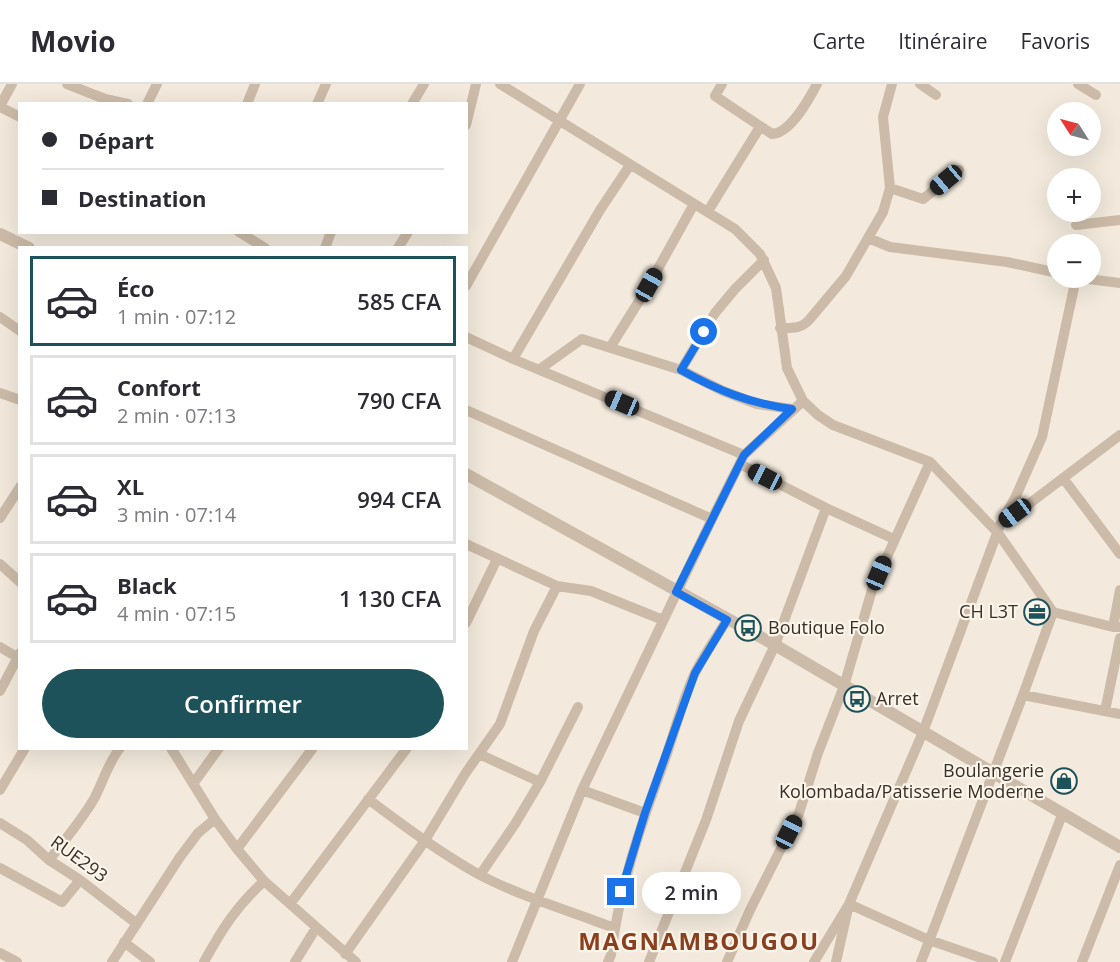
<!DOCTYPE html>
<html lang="fr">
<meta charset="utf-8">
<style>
body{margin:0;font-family:"Open Sans",sans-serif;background:#f7f7f7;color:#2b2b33;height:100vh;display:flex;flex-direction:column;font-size:22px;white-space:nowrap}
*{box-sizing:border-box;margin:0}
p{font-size:20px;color:#7c7c81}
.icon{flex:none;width:33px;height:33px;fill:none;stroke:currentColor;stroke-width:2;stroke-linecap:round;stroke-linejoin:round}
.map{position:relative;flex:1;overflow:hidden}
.side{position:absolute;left:18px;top:162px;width:450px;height:504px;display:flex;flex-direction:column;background:#fff;border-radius:0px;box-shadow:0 6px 24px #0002}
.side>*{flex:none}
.banner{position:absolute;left:18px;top:18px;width:450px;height:132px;border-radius:0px;box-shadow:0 6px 24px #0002;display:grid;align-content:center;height:132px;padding:0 24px;background:#fff}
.needle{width:39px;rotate:306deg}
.tools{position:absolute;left:1047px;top:18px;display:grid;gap:12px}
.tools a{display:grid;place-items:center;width:54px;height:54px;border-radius:50%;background:#fff;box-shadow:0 6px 24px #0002;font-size:30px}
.end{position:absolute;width:27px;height:27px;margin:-14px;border:8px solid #1a73e8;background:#fff;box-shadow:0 0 0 3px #fff}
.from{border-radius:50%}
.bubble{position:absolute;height:42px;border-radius:21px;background:#fff;box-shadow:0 6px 24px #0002;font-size:20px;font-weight:600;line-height:42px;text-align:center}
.car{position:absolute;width:18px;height:36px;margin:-18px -9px;border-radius:8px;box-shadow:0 0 4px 2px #0007;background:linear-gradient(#222 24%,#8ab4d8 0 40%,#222 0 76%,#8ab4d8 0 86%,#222 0)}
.banner b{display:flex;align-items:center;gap:21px;height:57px;font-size:22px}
.banner b+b{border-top:2px solid #e1e1e2}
.banner i{width:15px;height:15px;background:#2b2b33}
ul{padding:10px 0 0;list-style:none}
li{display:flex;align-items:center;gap:18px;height:90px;margin:0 12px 9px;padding:0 12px;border:3px solid #e1e1e2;border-radius:0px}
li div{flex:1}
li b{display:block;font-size:22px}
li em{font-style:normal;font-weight:600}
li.on{border-color:#1d525b}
li>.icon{width:54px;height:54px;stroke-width:1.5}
.primary-button{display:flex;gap:12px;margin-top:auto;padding:12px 24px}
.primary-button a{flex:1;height:69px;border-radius:36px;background:#1d525b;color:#fff;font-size:24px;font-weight:600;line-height:69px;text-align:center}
header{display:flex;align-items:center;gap:36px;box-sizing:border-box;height:84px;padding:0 30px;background:#fff;border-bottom:2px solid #e1e1e2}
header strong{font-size:28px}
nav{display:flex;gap:33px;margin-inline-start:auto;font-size:21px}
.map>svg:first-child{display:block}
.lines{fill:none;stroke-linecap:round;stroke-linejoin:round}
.minor{stroke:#ccbba8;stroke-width:10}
.tertiary{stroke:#ccbba8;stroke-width:12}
.route{stroke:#1a73e8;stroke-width:8}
.labels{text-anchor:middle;stroke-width:4.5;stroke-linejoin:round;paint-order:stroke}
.poi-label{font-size:18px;fill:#382f28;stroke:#faf4e9;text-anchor:end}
.street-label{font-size:18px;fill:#382f28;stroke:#faf4e9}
.district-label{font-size:24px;font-weight:bold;letter-spacing:1.5px;fill:#8a401f;stroke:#faf4e9}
</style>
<header>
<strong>Movio</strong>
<nav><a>Carte</a><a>Itinéraire</a><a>Favoris</a></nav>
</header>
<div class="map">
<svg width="1120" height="878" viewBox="0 0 1120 878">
<rect width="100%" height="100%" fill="#f3eadd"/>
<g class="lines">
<path class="minor" d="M67 0 105 15 128 20
M500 0 735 145 760 170 776 204 787 284 803 317 818 331 833 341 930 378 998 449 1053 528 1023 611 921 878
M722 0 715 12 772 50C791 49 809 15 817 0
M920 0 936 11
M1078 0 1096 11
M147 20 157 0
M247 20 255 0
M317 20 326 0
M412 20 424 0
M0 22 12 0
M0 23 20 33
M466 41 476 0
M890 104 923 115 959 86
M708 127 760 43
M1076 141 1120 136
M239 148 265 164
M868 154 890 163 1007 178 1058 189
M325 164 331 148
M398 164 408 148
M1080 194 1120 199
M466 202 580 0
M0 233 20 247
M780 244C792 244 801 245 809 236L846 192 883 128 890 104 883 33 892 0
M466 253 513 275 744 371
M611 262 649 201 694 120
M513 275 600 126 630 81
M540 285 582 255 681 286 723 307 757 320 792 325
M681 286 715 229 735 205 764 176
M0 309 20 316
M466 326 712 435
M740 380 826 424 894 455
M1063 394 1120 470
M0 434 20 403
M1005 438 1120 351
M466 460 557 502 591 507 663 536
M0 480 20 498
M1053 528 1113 543H1120
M466 539 497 475
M1113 543 1120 506
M0 563 17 573
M0 607 20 569
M1023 611 1120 630
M1105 627 1120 554
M171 664 215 735 237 765 264 797 356 878
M479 670 540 698
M193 700 219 664
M0 706 25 664
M582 706 645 729
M368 715C404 742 439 768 478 790 519 812 570 827 614 844
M0 739 27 756 49 776 80 796 137 840
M237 765 313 664
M49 776C65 756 81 737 94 715 103 698 108 679 120 664
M0 784 62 818 80 796
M480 791 515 740 540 698 578 623
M290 820 407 664
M124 858 150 878
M0 869 17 878
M345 870 424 758 465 690 500 640 534 547 557 502
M112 878 180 773 198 749 215 735
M204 878C222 845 236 823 264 797
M295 878 316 844
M512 878 582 706 712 435 744 371 803 317
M608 878 611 871C619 805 640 743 663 681 674 651 681 620 694 591 703 572 716 554 727 536
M649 878 706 736 739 637 775 561 826 424
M727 878 750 826 799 729 818 669 844 602 872 506 930 378
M814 878 849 820 923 648 1000 441 1016 412 1042 353 1076 194
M836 878 849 820 929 856 993 878
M1005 878 1062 731
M1082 878 1120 781"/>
<path class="tertiary" d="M0 150 29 164
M466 390 775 561 1120 763"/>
</g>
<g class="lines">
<path class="route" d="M621 808 645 729 695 589 727 536 676 508 744 371 792 325C749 319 719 307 681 286L704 248"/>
</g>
<defs>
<g id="office-ring" transform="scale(1.35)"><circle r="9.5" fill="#faf4e9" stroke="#1d525b" stroke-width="1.5"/><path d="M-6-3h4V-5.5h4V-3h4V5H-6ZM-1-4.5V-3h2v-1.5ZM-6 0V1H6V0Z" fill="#1d525b"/></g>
<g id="bus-ring" transform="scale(1.35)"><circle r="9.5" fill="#faf4e9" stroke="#1d525b" stroke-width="1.5"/><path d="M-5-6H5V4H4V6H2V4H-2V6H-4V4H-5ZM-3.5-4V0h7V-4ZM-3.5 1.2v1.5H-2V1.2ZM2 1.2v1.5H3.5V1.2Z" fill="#1d525b"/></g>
<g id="shop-ring" transform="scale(1.35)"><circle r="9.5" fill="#faf4e9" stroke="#1d525b" stroke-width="1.5"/><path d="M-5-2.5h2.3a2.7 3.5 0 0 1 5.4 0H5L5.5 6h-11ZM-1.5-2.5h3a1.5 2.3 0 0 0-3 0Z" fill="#1d525b"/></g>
</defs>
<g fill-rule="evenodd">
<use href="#office-ring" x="1037" y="528"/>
<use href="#bus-ring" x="748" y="544"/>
<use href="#bus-ring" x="857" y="615"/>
<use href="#shop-ring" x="1064" y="697"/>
</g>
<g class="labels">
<g class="poi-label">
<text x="1018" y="534">CH L3T</text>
<text x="768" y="550" text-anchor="start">Boutique Folo</text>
<text x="876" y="621" text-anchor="start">Arret</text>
<text x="1044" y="693">Boulangerie<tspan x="1044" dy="21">Kolombada/Patisserie Moderne</tspan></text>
</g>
<g class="street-label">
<text transform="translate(79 775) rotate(36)" y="6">RUE293</text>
</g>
<g class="district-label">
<text x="699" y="866">MAGNAMBOUGOU</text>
</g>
</g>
</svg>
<div class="tools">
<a><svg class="needle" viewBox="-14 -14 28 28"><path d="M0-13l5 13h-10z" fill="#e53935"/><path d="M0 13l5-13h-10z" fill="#7c7c81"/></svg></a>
<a>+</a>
<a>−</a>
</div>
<i class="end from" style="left:704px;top:248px"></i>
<i class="end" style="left:621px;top:808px"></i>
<div class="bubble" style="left:642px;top:788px;width:99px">2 min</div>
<i class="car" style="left:946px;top:96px;rotate:230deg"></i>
<i class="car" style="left:649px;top:201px;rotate:29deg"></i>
<i class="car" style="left:622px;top:319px;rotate:293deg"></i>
<i class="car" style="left:765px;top:393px;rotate:297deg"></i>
<i class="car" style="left:1015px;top:429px;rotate:233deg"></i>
<i class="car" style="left:879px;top:489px;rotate:23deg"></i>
<i class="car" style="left:789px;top:748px;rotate:27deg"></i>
<div class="banner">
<b><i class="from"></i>Départ</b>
<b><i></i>Destination</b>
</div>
<section class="side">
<ul>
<li class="on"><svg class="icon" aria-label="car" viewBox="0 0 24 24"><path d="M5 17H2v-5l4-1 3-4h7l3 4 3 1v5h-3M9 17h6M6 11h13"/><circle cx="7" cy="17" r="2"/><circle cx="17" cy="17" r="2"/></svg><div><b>Éco</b><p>1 min · 07:12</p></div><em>585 CFA</em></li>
<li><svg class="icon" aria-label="car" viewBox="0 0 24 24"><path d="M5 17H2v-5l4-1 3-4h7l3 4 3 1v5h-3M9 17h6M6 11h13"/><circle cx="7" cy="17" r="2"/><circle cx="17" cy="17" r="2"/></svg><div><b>Confort</b><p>2 min · 07:13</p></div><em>790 CFA</em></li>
<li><svg class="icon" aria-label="car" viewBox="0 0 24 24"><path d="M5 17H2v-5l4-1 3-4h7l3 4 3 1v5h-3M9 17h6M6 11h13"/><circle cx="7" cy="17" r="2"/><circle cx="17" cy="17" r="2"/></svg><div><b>XL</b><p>3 min · 07:14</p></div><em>994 CFA</em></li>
<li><svg class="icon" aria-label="car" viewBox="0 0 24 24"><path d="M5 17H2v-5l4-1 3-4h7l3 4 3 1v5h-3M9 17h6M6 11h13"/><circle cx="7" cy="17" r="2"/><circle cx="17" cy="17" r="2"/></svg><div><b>Black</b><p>4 min · 07:15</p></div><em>1 130 CFA</em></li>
</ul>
<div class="primary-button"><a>Confirmer</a></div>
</section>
</div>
